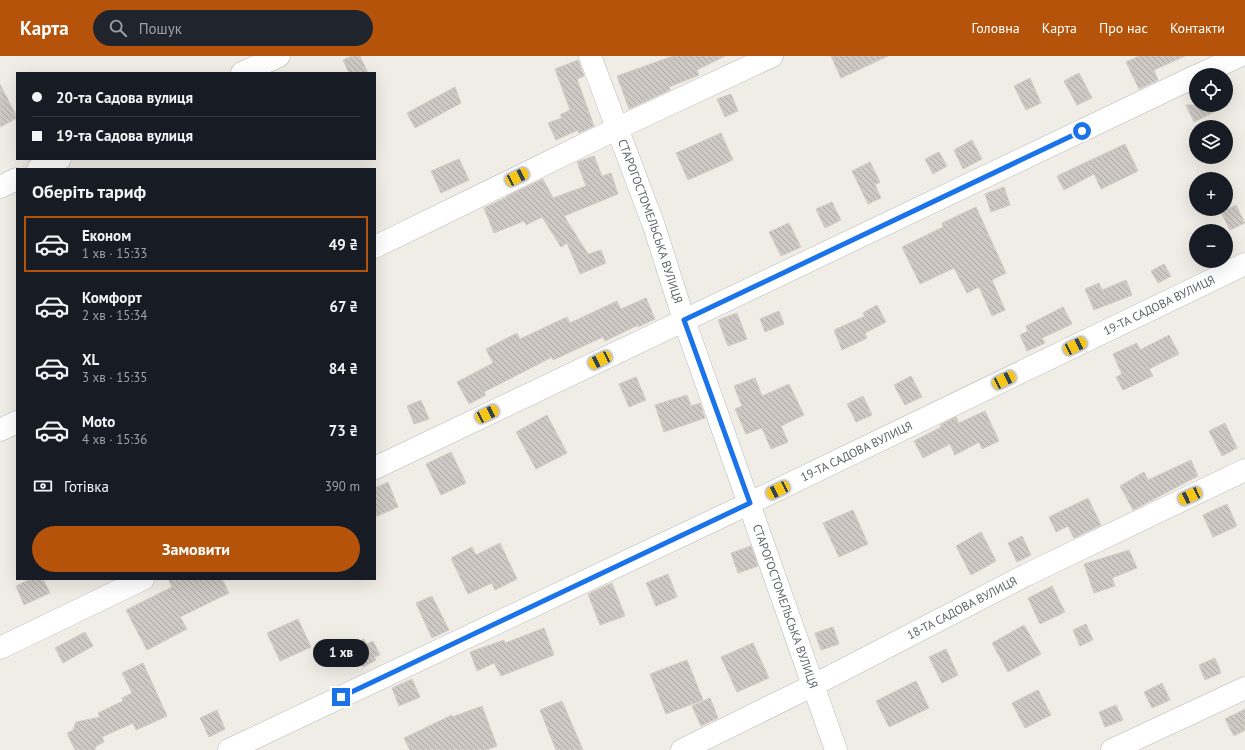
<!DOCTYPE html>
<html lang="uk">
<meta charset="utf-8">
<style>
body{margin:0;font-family:"PT Sans",sans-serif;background:#20242c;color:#f1f3f6;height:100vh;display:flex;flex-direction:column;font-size:15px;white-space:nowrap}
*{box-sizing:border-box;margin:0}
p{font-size:13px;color:#9ea1a6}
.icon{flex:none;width:22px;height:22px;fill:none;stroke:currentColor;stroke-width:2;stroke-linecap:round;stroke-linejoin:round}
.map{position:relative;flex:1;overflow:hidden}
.details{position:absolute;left:16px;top:112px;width:360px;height:412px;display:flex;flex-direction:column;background:#171b24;border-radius:0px;box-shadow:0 4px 16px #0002}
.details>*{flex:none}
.hud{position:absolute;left:16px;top:16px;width:360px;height:88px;border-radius:0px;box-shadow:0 4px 16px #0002;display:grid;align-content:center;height:88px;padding:0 16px;background:#171b24}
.buttons{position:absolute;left:1189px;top:12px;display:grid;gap:8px}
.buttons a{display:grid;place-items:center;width:44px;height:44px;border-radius:50%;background:#171b24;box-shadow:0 4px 16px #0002;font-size:20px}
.end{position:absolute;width:18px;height:18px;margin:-9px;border:5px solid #1a73e8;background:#fff;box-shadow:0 0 0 2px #fff}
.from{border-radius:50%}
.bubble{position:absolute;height:28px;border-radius:14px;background:#171b24;box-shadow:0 4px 16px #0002;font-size:13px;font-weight:800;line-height:28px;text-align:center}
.car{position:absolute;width:12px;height:24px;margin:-12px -6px;border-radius:5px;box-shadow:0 0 3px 1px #0007;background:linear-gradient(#f5c518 24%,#345 0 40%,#f5c518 0 76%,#345 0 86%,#f5c518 0)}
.hud b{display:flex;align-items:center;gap:14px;height:38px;font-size:15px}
.hud b+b{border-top:1px solid #363941}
.hud i{width:10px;height:10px;background:#f1f3f6}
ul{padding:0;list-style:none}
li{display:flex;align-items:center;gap:12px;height:56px;margin:0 8px 6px;padding:0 8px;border:2px solid transparent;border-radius:0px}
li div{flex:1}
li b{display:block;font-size:15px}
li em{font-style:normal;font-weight:800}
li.on{border-color:#b45309}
li>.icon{width:36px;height:36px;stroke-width:1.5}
h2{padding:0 16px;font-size:18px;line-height:48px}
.pay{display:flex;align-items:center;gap:10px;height:44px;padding:0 16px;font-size:15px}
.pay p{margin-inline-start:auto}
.primary-button{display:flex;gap:8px;margin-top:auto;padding:8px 16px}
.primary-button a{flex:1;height:46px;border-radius:24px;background:#b45309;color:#fff;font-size:16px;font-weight:800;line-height:46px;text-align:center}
header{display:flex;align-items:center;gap:24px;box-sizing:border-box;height:56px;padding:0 20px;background:#b45309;color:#fff}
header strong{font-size:19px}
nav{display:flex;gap:22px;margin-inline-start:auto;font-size:14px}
.search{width:280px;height:36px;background:#20242c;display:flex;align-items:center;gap:10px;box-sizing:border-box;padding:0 14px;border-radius:22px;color:#9ea1a6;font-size:15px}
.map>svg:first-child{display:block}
.building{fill:url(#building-back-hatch);stroke:#d5ccc4}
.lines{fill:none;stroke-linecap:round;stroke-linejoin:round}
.minor-casing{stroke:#b4b8bb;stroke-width:23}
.minor{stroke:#fff;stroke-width:22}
.route{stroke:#1a73e8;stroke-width:5}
.labels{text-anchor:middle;stroke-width:3;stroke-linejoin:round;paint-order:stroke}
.street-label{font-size:12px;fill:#5e6467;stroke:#fff}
</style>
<header>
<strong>Карта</strong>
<div class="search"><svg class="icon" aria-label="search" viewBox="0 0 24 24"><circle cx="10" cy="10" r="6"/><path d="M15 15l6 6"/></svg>Пошук</div>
<nav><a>Головна</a><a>Карта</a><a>Про нас</a><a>Контакти</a></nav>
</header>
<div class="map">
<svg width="1245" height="694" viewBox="0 0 1245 694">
<defs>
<pattern id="building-back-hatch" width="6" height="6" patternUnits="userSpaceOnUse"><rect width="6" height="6" fill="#cec9c5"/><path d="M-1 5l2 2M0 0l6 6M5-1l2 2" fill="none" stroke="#aaa7a4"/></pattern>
</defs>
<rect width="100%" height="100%" fill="#f0ece6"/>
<path class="building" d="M352 0H360L368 17H349L343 4Z
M673 0H725L697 14 699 19 669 31 670 34 629 53 617 20Z
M831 0H888L841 22Z
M1139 0H1185L1154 14 1158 24 1139 33 1126 6Z
M578 4 584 20 577 23 594 70 579 77 578 74 556 84 548 67 562 62 560 59 570 54 555 13Z
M1079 17 1092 42 1077 49 1064 25Z
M1030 22 1041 47 1026 54 1014 30Z
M0 28 17 61V62L0 71Z
M455 31 461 47 415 72 407 57Z
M731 38 738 55 725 61 717 43Z
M1186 49H1228L1194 66Z
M721 77 733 104 688 124 676 97Z
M972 84 982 103 963 113 954 94Z
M1125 88 1138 115 1101 133 1094 118 1064 134 1057 120Z
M939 96 947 110 933 118 925 103Z
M594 100 602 120 611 117 618 138 564 160 588 198 601 194 606 207 580 218 567 187 561 191 542 161 526 169 524 165 494 177 484 152 507 141V140L543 123 553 142 586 130 577 106Z
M459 103 469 124 441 137 431 115Z
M870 106 880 126 875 129 881 142 868 148 852 115Z
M1004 131 1010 149 991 156 985 138Z
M832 146 841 164 825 172 816 153Z
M1236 149 1245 167 1230 174 1221 156Z
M976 151 1006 217 992 224 1005 254 992 260 979 231 967 237 954 212 920 228 902 191 943 171 942 167Z
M789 167 801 191 781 200 769 176Z
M1164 208 1171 220 1158 227 1151 215Z
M1126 224 1132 239 1094 254 1085 233 1099 227 1102 234Z
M646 242 655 263 638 271V269L605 285 603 281 553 304 552 301 484 336 486 339 469 348 457 326 493 307 486 293 517 277 520 283 567 261 570 267 617 245 621 253Z
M877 249 886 266 865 277 867 282 842 294 834 274 865 260 863 257Z
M1063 251 1072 268 1042 282 1045 287 1027 295 1020 279 1028 275 1026 270Z
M779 255 784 268 765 276 760 263Z
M737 257 747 283 728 290 718 264Z
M1169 279 1179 298 1149 313 1153 320 1123 334 1116 321 1122 318 1113 298 1137 287 1140 294Z
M911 320 922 341 905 349 894 329Z
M636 321 646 344 629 351 619 328Z
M755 322 762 340 789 328 804 359 781 370 788 386 771 393 762 372 746 378 735 353 742 350 734 330Z
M687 339 691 350 700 347 705 362 664 376 655 349Z
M863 340 872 359 856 366 847 348Z
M421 344 429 363 414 368 407 350Z
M985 355 999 385 982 393 979 386 955 399 950 388 923 402 914 385 941 371 940 369 956 361 959 367Z
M547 359 567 397 536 413 516 376Z
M1225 367 1237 392 1222 400 1209 375Z
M451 396 466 427 441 439 426 408Z
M1191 404 1198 420 1133 454 1120 430 1144 416 1148 424Z
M388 426 398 451 375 461V432Z
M1088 442 1101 469 1074 482 1068 470 1056 476 1049 461Z
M1227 448 1237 470 1213 481 1203 459Z
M853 454 868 488 839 501 823 467Z
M981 476 996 505 971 519 956 490Z
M1022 480 1031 499 1017 506 1008 487Z
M500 487 517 523 495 534 492 527 468 538 451 502 472 491 476 499Z
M751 490 758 510 738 517 731 497Z
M1129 494 1137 512 1112 522 1115 530 1094 537 1084 508Z
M668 518 677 541 656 550 646 527Z
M31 523H43L50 537 24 549 16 530Z
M168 523H222L229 537 180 561 187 573 147 594 126 554 172 531Z
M612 527 625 560 600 569 588 538Z
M1052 530 1065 556 1040 568 1028 542Z
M432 540 449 574 432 582 416 547Z
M298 563 311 591 280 605 267 577Z
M1086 568 1093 584 1080 590 1073 574Z
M1024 569 1041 598 1008 616 992 587Z
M833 571 839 588 821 594 815 577Z
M544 572 554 599 501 620 494 607 477 615 470 596 504 584 505 587Z
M85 576 93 590 63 607 55 592Z
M364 583 367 588 373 585 380 599 374 601 376 604 363 611 352 590Z
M753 587 769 622 737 636 721 601Z
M946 593 958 619 942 627 929 601Z
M1215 602 1221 617 1205 624 1199 609Z
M687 604 703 644 666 658 650 618Z
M143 607 167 660 136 674 133 667 102 681 104 686 96 690 95 694H75L67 677 73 674 76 666 100 661 98 657 123 645 122 642 132 637 122 617Z
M412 623 420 641 399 650 392 632Z
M916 625 929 652 889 671 876 645Z
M1162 627 1170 644 1152 652 1144 636Z
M1038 634 1051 659 1025 672 1012 647Z
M710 642 718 662 701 670 692 650Z
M562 645 583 694H556L540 654Z
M1116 649 1123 664 1105 671 1099 656Z
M482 650 497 690 486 694H410L404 682 452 659V661Z
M1245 653V674L1234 680 1225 663Z
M217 654 225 673 209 681 200 662Z"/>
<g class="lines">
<g class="minor-casing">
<g id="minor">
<path id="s1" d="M590 0 654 170 684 264 836 694"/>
<path d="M242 17 279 0"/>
<path d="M1199 19 1239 0"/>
<path d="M38 113 60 103"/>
<path d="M0 131 17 123"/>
<path d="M375 191 616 73 772 0"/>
<path d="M0 374 17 366"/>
<path d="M375 412 1196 20"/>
<path d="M0 592 143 523"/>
<path id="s2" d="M229 694 750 447 1245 208"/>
<path id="s3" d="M682 694 814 629 1026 519 1245 414"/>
<path d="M1112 694 1245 632"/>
</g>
</g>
<use href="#minor" class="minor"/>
</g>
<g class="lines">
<path class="route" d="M341 641 750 447 684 264 1082 75"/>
</g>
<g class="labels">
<g class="street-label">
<text dy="4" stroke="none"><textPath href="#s1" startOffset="176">СТАРОГОСТОМЕЛЬСЬКА ВУЛИЦЯ</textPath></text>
<text dy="4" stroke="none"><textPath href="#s2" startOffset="1031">19-ТА САДОВА ВУЛИЦЯ</textPath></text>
<text dy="4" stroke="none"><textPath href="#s2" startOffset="695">19-ТА САДОВА ВУЛИЦЯ</textPath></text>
<text dy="4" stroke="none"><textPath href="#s1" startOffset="584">СТАРОГОСТОМЕЛЬСЬКА ВУЛИЦЯ</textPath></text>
<text dy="4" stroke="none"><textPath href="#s3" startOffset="314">18-ТА САДОВА ВУЛИЦЯ</textPath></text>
</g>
</g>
</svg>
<div class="buttons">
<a><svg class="icon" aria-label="locate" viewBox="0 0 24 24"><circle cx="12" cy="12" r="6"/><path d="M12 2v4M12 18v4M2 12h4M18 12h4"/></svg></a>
<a><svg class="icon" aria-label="layers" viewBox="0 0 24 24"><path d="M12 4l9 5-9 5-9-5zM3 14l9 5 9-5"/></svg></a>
<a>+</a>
<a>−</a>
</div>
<i class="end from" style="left:1082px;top:75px"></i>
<i class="end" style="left:341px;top:641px"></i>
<div class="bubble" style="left:313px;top:583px;width:56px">1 хв</div>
<i class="car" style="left:517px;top:121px;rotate:64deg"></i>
<i class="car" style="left:1075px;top:290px;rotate:64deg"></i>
<i class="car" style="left:600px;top:304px;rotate:244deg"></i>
<i class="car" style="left:1004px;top:324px;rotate:64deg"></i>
<i class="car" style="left:487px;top:358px;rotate:64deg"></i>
<i class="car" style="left:778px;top:434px;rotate:244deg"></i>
<i class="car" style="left:1190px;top:440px;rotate:245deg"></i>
<div class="hud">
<b><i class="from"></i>20-та Садова вулиця</b>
<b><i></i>19-та Садова вулиця</b>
</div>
<section class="details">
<h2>Оберіть тариф</h2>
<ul>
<li class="on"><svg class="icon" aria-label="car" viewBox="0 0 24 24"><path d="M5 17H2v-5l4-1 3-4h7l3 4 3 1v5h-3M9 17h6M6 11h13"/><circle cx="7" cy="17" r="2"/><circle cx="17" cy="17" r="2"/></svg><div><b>Економ</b><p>1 хв · 15:33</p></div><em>49 ₴</em></li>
<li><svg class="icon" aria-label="car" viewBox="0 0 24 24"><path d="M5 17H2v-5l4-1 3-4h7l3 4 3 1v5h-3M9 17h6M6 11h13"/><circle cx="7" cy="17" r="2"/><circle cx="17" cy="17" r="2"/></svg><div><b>Комфорт</b><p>2 хв · 15:34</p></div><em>67 ₴</em></li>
<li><svg class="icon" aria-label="car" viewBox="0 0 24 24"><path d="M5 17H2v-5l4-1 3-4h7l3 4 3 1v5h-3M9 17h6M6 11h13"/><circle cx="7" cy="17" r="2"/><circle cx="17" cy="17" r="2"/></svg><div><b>XL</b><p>3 хв · 15:35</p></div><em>84 ₴</em></li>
<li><svg class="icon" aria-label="car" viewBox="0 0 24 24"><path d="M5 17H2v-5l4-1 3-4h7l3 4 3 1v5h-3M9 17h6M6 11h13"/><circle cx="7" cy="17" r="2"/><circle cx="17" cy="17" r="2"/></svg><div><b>Moto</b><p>4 хв · 15:36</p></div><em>73 ₴</em></li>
</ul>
<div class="pay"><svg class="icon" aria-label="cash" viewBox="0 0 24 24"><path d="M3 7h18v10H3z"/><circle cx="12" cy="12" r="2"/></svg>Готівка<p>390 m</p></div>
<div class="primary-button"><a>Замовити</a></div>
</section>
</div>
